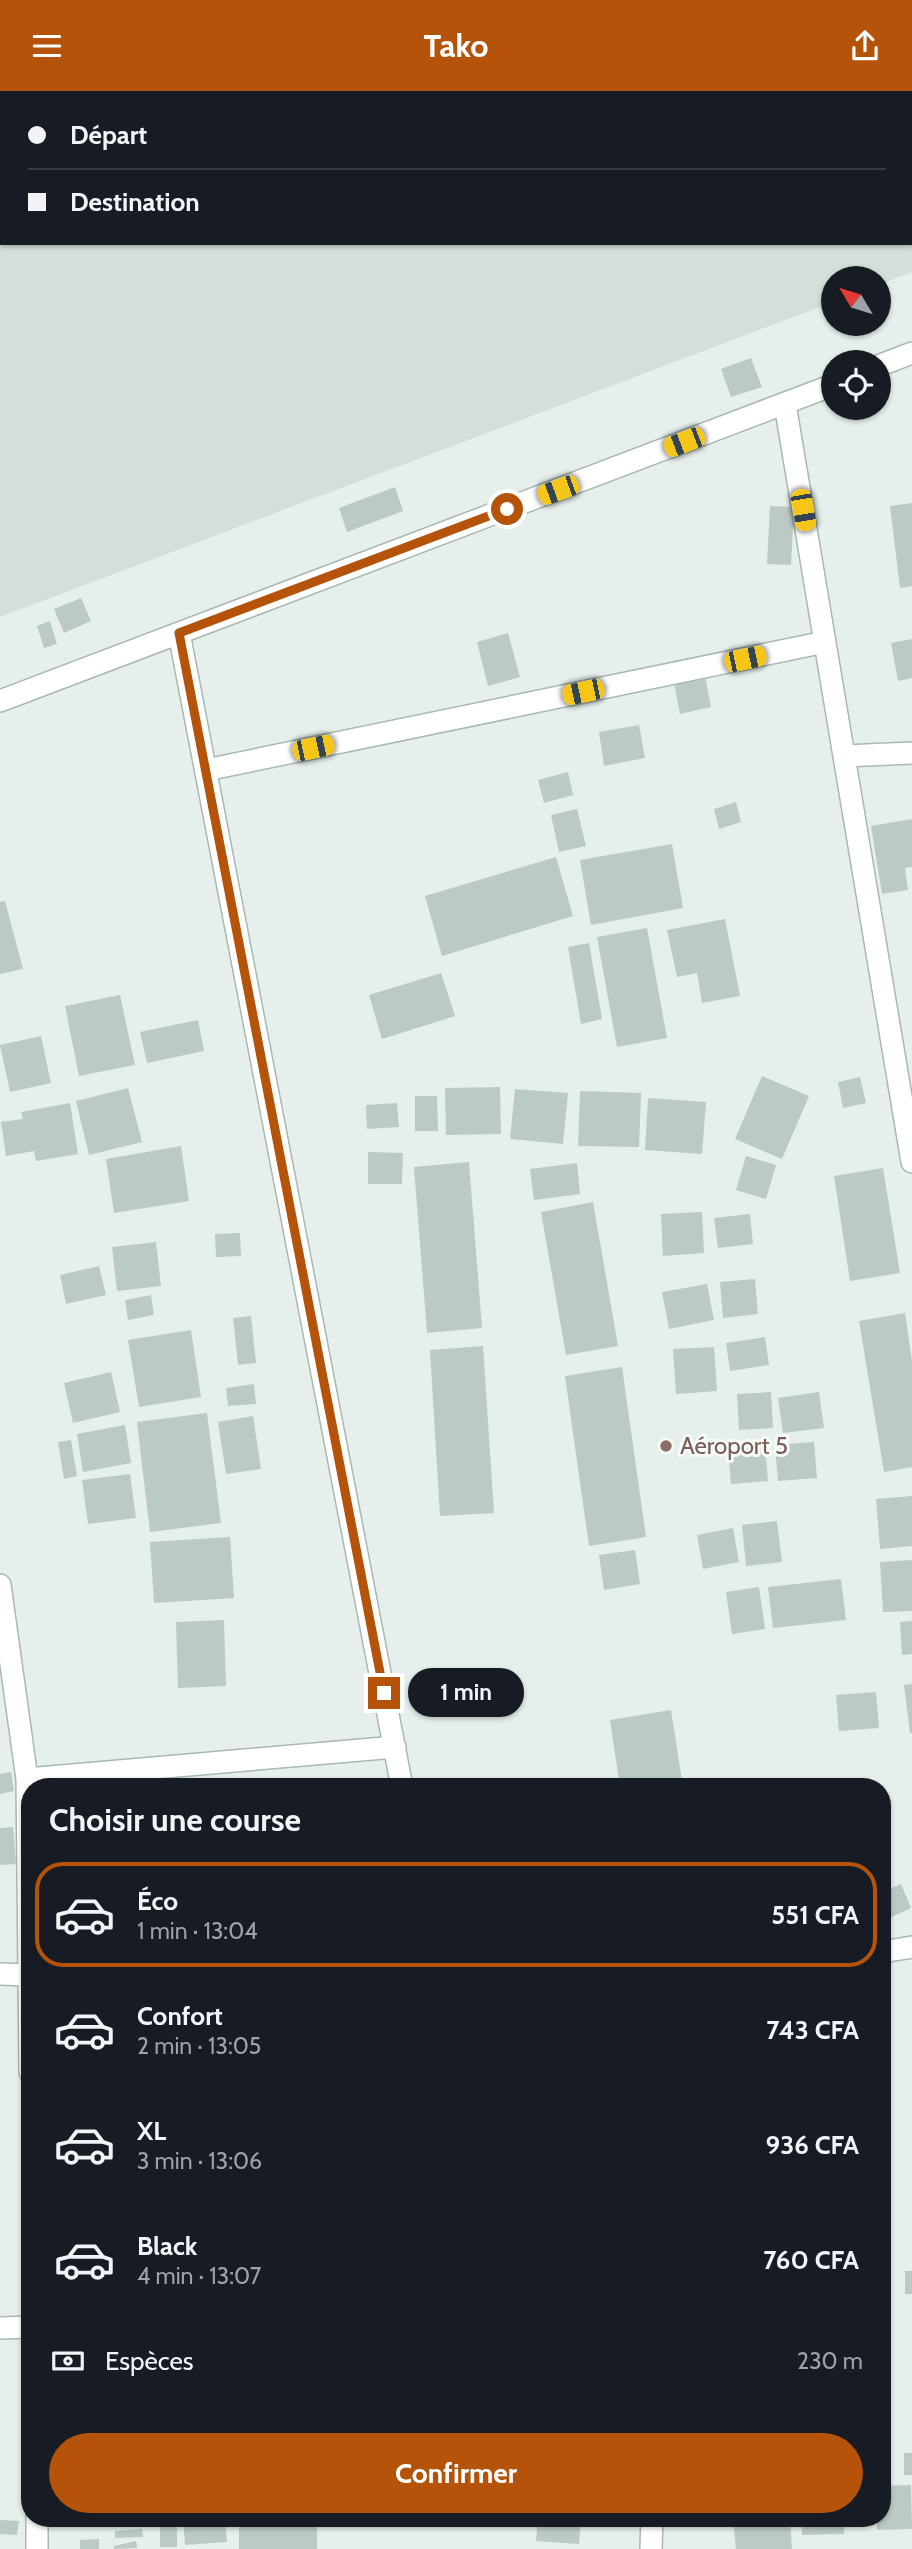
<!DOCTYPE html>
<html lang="fr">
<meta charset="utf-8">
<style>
body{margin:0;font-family:Cabin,sans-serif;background:#242831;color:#f1f3f6;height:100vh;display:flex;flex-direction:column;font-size:26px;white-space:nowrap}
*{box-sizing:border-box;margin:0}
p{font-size:23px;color:#9ea1a6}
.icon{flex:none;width:38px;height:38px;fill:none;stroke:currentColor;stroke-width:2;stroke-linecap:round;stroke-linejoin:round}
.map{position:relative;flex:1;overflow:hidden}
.panel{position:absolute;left:21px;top:1687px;width:870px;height:749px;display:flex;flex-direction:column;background:#171b24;border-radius:28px;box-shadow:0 2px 5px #0004}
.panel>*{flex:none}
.guide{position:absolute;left:0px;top:0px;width:914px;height:154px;box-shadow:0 2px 5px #0004;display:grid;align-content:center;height:154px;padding:0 28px;background:#171b24}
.needle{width:46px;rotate:308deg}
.tools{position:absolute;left:821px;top:175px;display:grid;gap:14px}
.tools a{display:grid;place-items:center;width:70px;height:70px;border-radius:50%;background:#171b24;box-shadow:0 2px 5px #0004;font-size:35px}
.end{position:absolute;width:32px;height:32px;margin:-16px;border:9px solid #b45309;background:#fff;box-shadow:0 0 0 4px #fff}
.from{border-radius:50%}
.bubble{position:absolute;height:49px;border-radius:24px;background:#171b24;box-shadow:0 2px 5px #0004;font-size:23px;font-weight:700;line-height:49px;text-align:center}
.car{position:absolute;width:21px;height:42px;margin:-21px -10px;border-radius:9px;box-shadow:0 0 5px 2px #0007;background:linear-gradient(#f5c518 24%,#345 0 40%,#f5c518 0 76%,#345 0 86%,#f5c518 0)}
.guide b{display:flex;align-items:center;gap:24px;height:66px;font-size:26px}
.guide b+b{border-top:2px solid #363941}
.guide i{width:18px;height:18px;background:#f1f3f6}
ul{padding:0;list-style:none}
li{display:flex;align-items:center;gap:21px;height:105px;margin:0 14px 10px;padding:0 14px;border:4px solid transparent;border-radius:28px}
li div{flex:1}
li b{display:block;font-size:26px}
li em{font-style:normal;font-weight:700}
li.on{border-color:#b45309}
li>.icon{width:63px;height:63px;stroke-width:1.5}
h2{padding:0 28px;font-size:32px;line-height:84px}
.pay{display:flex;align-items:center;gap:18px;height:77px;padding:0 28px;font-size:26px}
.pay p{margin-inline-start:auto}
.button{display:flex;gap:14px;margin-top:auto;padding:14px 28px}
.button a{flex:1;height:80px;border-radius:42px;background:#b45309;color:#fff;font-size:28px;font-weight:700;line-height:80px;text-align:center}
header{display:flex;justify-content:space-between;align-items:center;height:91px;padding:0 28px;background:#b45309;color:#fff;font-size:32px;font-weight:700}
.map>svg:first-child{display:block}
.built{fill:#d4dfda;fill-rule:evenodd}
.building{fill:#bbcac4}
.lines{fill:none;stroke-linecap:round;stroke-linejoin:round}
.minor-casing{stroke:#a8b8b2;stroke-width:24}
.minor{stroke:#fff;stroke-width:21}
.route{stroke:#b45309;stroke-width:9}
.education-dot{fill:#8d6e63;stroke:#f7fbf9;stroke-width:2.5}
.labels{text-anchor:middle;stroke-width:6;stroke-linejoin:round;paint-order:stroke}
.education-label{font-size:24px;fill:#785e54;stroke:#f7fbf9;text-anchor:start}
</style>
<header><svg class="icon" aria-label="menu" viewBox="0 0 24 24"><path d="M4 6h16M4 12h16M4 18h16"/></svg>Tako<svg class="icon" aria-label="share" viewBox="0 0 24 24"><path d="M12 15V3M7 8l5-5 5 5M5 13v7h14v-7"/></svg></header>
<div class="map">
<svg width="912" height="2458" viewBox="0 0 912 2458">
<rect width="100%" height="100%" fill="#e6efeb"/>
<path class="built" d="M0 0H912V181L879 194 878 187H833V211L0 526ZM2 2H912V152H2Z"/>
<path class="building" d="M751 267 762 296 731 306 721 278Z
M395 396 403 420 347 441 339 417Z
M912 412V495L900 497 890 415Z
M770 415 794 416 791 474 767 473Z
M81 507 91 530 64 542 54 518Z
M50 530 57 553 44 557 37 535Z
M508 542 520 586 488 595 477 551Z
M912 548V587L898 590 891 552Z
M705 585 711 616 680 623 674 592Z
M639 634 645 667 604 675 599 641Z
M568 681 573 704 544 712 538 689Z
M736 711 741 731 719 738 714 718Z
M577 718 586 755 559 761 551 724Z
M912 728V776L905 777 908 799 882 803 871 735Z
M672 753 683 817 591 834 580 769Z
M556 766 573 825 442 865 425 805Z
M5 810 23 878 0 883V811Z
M725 828 740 905 702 912 697 882 677 886 667 839Z
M647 837 667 947 617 956 597 846Z
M589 852 602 928 581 933 568 856Z
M441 882 455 925 382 948 369 904Z
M120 904 135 974 79 985 65 915Z
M198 929 204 960 147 972 140 941Z
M41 945 51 992 10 1001 0 954Z
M762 985 809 1005 782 1068 735 1048Z
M860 986 866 1012 843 1017 838 991Z
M500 996 501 1043 446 1044 445 997Z
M128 997 142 1051 89 1064 76 1010Z
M515 998 568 1002 563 1053 510 1048Z
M580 1000 641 1002 639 1056 578 1055Z
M415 1005H437L438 1040H415Z
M648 1007 706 1011 702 1063 645 1059Z
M70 1012 78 1063 36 1070 34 1060 6 1065 1 1031 23 1028 21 1021Z
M397 1012 399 1036 367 1038 366 1014Z
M181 1055 189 1110 114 1122 106 1068Z
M368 1061 403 1062 402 1093H368Z
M746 1065 776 1074 766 1108 736 1099Z
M469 1071 482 1237 427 1242 414 1076Z
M577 1072 580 1103 534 1109 530 1078Z
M883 1077 900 1182 850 1190 834 1085Z
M593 1111 618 1255 566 1264 541 1121Z
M702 1121 704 1162 663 1165 661 1123Z
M750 1123 753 1153 718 1157 714 1127Z
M240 1142 241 1165 216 1166 215 1143Z
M156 1151 161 1195 117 1200 112 1156Z
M99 1175 106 1204 66 1213 60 1184Z
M755 1188 758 1223 723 1227 720 1191Z
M707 1193 714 1229 669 1238 662 1201Z
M151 1204 154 1224 128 1229 125 1209Z
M905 1222 912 1270V1376L884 1381 859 1230Z
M251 1225 256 1272 238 1274 233 1227Z
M191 1239 201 1306 139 1316 128 1249Z
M765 1246 769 1274 730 1280 726 1252Z
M483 1255 494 1422 440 1425 430 1259Z
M714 1256 717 1300 676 1303 673 1258Z
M622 1276 646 1446 589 1455 565 1285Z
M111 1281 120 1321 73 1332 64 1292Z
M254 1293 256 1313 228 1315 226 1297Z
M771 1301 773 1337 739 1339 737 1303Z
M819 1301 824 1337 783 1342 778 1307Z
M207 1322 221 1432 150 1441 137 1331Z
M253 1325 261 1378 226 1383 218 1331Z
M125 1334 131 1372 83 1381 77 1343Z
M71 1349 77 1385 64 1388 58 1351Z
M814 1351 817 1387 778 1390 775 1354Z
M765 1355 768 1390 731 1393 728 1359Z
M130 1383 136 1427 88 1433 82 1389Z
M912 1405V1455L880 1458 876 1408Z
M777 1430 782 1471 746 1475 742 1434Z
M733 1437 739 1471 703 1478 697 1444Z
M230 1446 234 1507 154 1512 150 1451Z
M635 1459 640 1493 604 1499 599 1464Z
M912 1469V1520L883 1521 880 1471Z
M841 1488 846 1529 773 1537 768 1496Z
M759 1496 765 1538 732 1543 726 1501Z
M224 1529 226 1595 178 1597 176 1531Z
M912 1530V1563L902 1564 900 1531Z
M912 1593V1642H910L904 1594Z
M876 1601 879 1637 839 1640 836 1604Z
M671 1619 683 1696H620L610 1629Z
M11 1681 14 1700 0 1703V1683Z
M13 1736 16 1773 0 1774V1737Z
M901 1793 911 1817 885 1829 882 1822V1801Z
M882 2009H888L891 2060H882Z
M905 2180H912V2203H905Z
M904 2362H912V2384H904Z
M911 2394 912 2438 877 2439V2427H882V2395Z
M183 2427H225L227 2451 185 2454Z
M239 2427H317V2458H239Z
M538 2427H581L579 2453 536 2450Z
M733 2427H790L792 2458H736Z
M802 2427H844V2443L802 2444Z
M0 2429 19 2430 17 2444 0 2443Z
M160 2433H177V2456H160Z
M142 2438 143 2446 115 2447V2440Z
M99 2448V2458H80V2449Z
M136 2450 137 2457 114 2458V2455Z"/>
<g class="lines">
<g class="minor-casing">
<path id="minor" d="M878 275 912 262
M785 313 912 1071
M179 542 402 1696
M0 610 833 294
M844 665 912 662
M206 679 825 551
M0 1494 27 1688 30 1981
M27 1688 395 1656
M882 1861 912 1856
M0 1883 28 1884
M0 2237 30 2236
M37 2427V2458
M651 2458 652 2427"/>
</g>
<use href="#minor" class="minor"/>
</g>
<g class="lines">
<path class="route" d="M384 1602 179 542 507 418"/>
</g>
<circle class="education-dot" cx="666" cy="1355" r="7"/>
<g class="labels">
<g class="education-label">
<text x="680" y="1363">Aéroport 5</text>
</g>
</g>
</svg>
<div class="tools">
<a><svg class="needle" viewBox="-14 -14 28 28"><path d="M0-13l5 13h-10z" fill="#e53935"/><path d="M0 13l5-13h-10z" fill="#9ea1a6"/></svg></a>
<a><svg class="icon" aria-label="locate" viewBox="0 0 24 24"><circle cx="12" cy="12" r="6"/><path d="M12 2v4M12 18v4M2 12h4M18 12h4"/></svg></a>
</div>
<i class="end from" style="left:507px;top:418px"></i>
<i class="end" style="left:384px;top:1602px"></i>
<div class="bubble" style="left:408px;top:1577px;width:116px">1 min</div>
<i class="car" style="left:684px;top:351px;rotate:249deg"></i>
<i class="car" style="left:558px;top:399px;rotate:250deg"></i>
<i class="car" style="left:803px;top:419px;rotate:170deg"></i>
<i class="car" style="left:745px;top:568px;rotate:78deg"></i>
<i class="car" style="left:583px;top:601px;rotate:258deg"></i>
<i class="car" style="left:313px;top:657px;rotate:78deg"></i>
<div class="guide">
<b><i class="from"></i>Départ</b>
<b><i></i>Destination</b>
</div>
<section class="panel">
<h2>Choisir une course</h2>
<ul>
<li class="on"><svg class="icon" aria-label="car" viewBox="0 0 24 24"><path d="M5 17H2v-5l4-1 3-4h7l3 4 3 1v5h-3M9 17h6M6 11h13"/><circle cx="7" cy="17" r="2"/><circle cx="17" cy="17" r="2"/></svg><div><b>Éco</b><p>1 min · 13:04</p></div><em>551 CFA</em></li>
<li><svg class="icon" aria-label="car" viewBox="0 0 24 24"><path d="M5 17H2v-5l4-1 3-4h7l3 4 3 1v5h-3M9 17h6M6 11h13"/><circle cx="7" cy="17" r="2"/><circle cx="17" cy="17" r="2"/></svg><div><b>Confort</b><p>2 min · 13:05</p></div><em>743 CFA</em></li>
<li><svg class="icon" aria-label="car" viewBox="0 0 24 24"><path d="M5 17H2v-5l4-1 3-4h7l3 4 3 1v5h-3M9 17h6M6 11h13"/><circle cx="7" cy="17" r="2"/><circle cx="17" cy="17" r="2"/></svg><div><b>XL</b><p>3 min · 13:06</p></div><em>936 CFA</em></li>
<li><svg class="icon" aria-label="car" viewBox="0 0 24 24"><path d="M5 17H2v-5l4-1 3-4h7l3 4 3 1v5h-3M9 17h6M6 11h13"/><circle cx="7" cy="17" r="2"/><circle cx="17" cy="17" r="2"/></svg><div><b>Black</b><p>4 min · 13:07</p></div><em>760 CFA</em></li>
</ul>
<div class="pay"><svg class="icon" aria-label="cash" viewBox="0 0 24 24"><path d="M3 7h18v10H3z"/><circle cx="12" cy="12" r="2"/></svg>Espèces<p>230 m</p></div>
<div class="button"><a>Confirmer</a></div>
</section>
</div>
